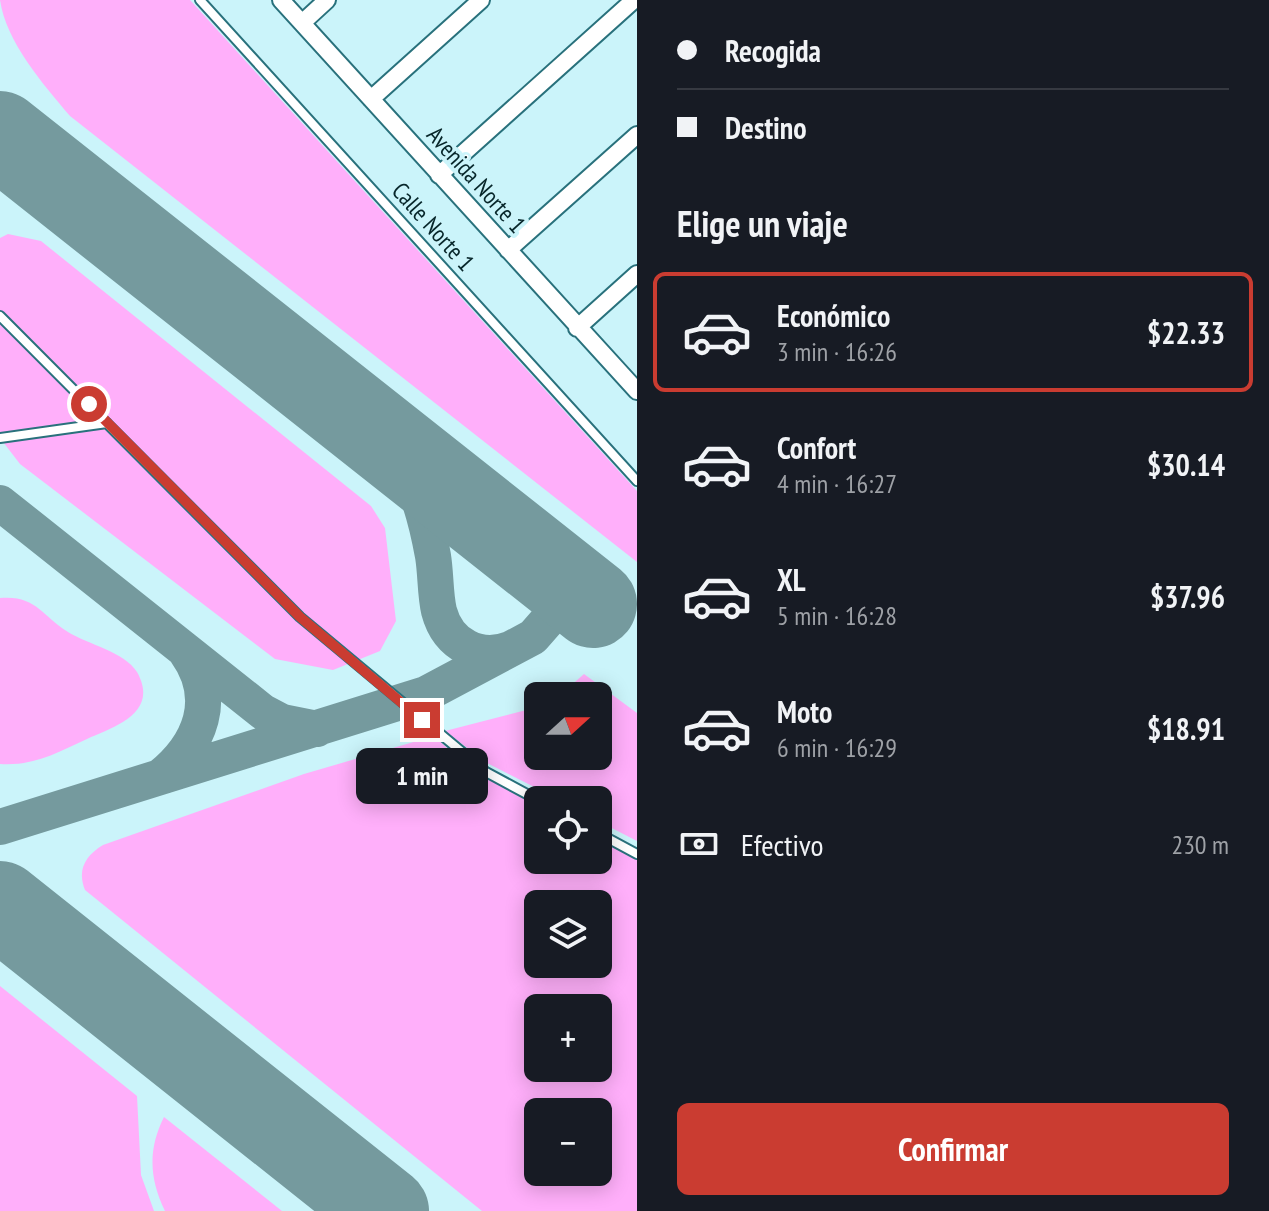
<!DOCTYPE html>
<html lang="es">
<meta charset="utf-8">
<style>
body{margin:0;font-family:"PT Sans Narrow",sans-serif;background:#20242c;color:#f1f3f6;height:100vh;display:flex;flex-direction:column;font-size:30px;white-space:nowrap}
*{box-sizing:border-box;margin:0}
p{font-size:26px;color:#9ea1a6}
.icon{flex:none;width:44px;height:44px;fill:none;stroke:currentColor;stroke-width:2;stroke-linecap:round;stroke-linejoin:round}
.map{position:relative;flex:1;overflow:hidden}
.panel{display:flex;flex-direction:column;background:#171b24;width:632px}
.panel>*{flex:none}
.hud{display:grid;align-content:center;height:176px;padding:0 40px;background:#171b24}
.needle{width:52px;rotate:69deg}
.buttons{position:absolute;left:524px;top:682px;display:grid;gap:16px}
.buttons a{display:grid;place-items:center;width:88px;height:88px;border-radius:12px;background:#171b24;box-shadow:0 4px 20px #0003;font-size:40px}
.end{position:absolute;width:36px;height:36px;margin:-18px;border:10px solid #ca3c31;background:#fff;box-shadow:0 0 0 4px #fff}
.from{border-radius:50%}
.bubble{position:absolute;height:56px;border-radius:12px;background:#171b24;box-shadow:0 4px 20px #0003;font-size:26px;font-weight:600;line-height:56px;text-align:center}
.hud b{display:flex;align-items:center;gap:28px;height:76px;font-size:30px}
.hud b+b{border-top:2px solid #363941}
.hud i{width:20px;height:20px;background:#f1f3f6}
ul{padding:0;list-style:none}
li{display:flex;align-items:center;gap:24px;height:120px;margin:0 16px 12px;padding:0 24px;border:4px solid transparent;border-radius:12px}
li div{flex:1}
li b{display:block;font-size:30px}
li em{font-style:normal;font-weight:600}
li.active{border-color:#ca3c31}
li>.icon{width:72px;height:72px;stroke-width:1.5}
h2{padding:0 40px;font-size:36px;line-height:96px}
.pay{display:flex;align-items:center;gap:20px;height:88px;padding:0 40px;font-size:30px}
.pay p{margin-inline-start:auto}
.button{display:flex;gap:16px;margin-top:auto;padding:16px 40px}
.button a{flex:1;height:92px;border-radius:12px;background:#ca3c31;color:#fff;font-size:32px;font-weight:600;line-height:92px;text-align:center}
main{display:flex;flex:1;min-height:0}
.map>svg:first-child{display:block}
.green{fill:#ffaffa;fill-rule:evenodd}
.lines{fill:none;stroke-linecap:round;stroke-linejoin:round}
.taxiway{stroke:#759a9e;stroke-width:36}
.runway{stroke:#759a9e;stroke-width:88}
.lane-casing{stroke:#29717c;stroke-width:12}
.street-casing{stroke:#29717c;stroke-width:20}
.lane{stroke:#fff;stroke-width:8}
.street{stroke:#fff;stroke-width:16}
.route{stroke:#ca3c31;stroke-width:10}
.labels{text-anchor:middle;stroke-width:8;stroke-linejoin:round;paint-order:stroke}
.street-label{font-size:24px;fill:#07262a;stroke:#cbf4fa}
</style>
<main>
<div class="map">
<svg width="637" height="1211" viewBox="0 0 637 1211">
<rect width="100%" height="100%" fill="#cbf4fa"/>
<path class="green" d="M0 0H190L637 491V562L70 116C43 84 6 42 0 0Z
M8 234 41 241 371 506 385 528 396 621 380 651 333 670 275 659 20 464 0 438V238Z
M0 598C36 595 41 615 68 632 87 644 125 652 137 672 160 713 114 727 87 739 56 753 35 766 0 764Z
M584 674 637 713V841L598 821V800H560L487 763 445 731 538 707V756H598V696H559Z
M434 736 471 770 538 806V860H598V838L637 858V1211H482L85 890C77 870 85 856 103 845L304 774ZM538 904H598V964H538ZM538 1008H598V1068H538ZM538 1112H598V1172H538Z
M0 986 137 1096 141 1175 154 1211H0Z
M164 1117 282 1211H165C149 1178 148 1149 164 1117Z"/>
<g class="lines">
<path class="taxiway" d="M0 151 37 164
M363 423C385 443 404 463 416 491 424 512 429 534 433 556 436 574 435 594 439 611 448 645 480 661 510 649
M0 503 263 712 282 722 317 729
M160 777C201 744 219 698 186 652
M0 827 426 694 533 637 575 589
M0 902 7 910"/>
<path class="runway" d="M0 135 593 604
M0 905 385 1211"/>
<g class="lane-casing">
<path id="lane" d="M200 0 637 481
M0 316 300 617 486 772 538 800
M0 438 107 423
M598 833 637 854"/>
</g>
<g class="street-casing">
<path id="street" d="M281 0 637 391
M302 23 327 0
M371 99 481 0
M439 175 634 0
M508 250 637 135
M577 328 637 274"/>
</g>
<use href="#lane" class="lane"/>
<use href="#street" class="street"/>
</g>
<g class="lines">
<path class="route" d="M89 404 300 617 422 720"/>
</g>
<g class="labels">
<g class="street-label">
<text transform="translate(476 180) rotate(48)" y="8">Avenida Norte 1</text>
<text transform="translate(433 227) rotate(48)" y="8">Calle Norte 1</text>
</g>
</g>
</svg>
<div class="buttons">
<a><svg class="needle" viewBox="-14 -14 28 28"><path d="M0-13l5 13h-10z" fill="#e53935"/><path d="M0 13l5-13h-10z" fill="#9ea1a6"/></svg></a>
<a><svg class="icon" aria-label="locate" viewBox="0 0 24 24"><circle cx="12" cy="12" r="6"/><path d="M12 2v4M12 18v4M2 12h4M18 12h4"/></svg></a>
<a><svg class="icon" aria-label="layers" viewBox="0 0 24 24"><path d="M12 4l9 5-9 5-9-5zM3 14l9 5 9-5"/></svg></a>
<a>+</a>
<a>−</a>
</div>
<i class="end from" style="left:89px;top:404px"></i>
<i class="end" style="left:422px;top:720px"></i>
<div class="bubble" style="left:356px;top:748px;width:132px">1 min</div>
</div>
<section class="panel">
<div class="hud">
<b><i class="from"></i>Recogida</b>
<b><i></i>Destino</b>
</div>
<h2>Elige un viaje</h2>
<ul>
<li class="active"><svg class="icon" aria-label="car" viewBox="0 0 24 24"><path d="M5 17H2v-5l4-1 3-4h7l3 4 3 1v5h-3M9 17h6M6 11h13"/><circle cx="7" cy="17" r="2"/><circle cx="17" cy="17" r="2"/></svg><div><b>Económico</b><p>3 min · 16:26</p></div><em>$22.33</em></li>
<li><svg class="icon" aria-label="car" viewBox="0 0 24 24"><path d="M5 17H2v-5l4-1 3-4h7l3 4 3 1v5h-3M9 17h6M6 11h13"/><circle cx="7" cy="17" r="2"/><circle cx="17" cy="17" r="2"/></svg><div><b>Confort</b><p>4 min · 16:27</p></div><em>$30.14</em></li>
<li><svg class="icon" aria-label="car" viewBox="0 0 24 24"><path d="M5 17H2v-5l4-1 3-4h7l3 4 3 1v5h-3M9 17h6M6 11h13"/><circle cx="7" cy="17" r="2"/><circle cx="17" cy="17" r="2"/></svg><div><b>XL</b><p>5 min · 16:28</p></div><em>$37.96</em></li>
<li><svg class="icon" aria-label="car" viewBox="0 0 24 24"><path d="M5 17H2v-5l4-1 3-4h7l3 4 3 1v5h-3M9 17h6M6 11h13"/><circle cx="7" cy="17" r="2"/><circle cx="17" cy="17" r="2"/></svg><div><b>Moto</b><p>6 min · 16:29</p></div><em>$18.91</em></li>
</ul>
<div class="pay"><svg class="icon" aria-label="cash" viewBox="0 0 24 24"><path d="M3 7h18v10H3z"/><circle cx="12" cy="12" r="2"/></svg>Efectivo<p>230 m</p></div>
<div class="button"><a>Confirmar</a></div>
</section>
</main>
